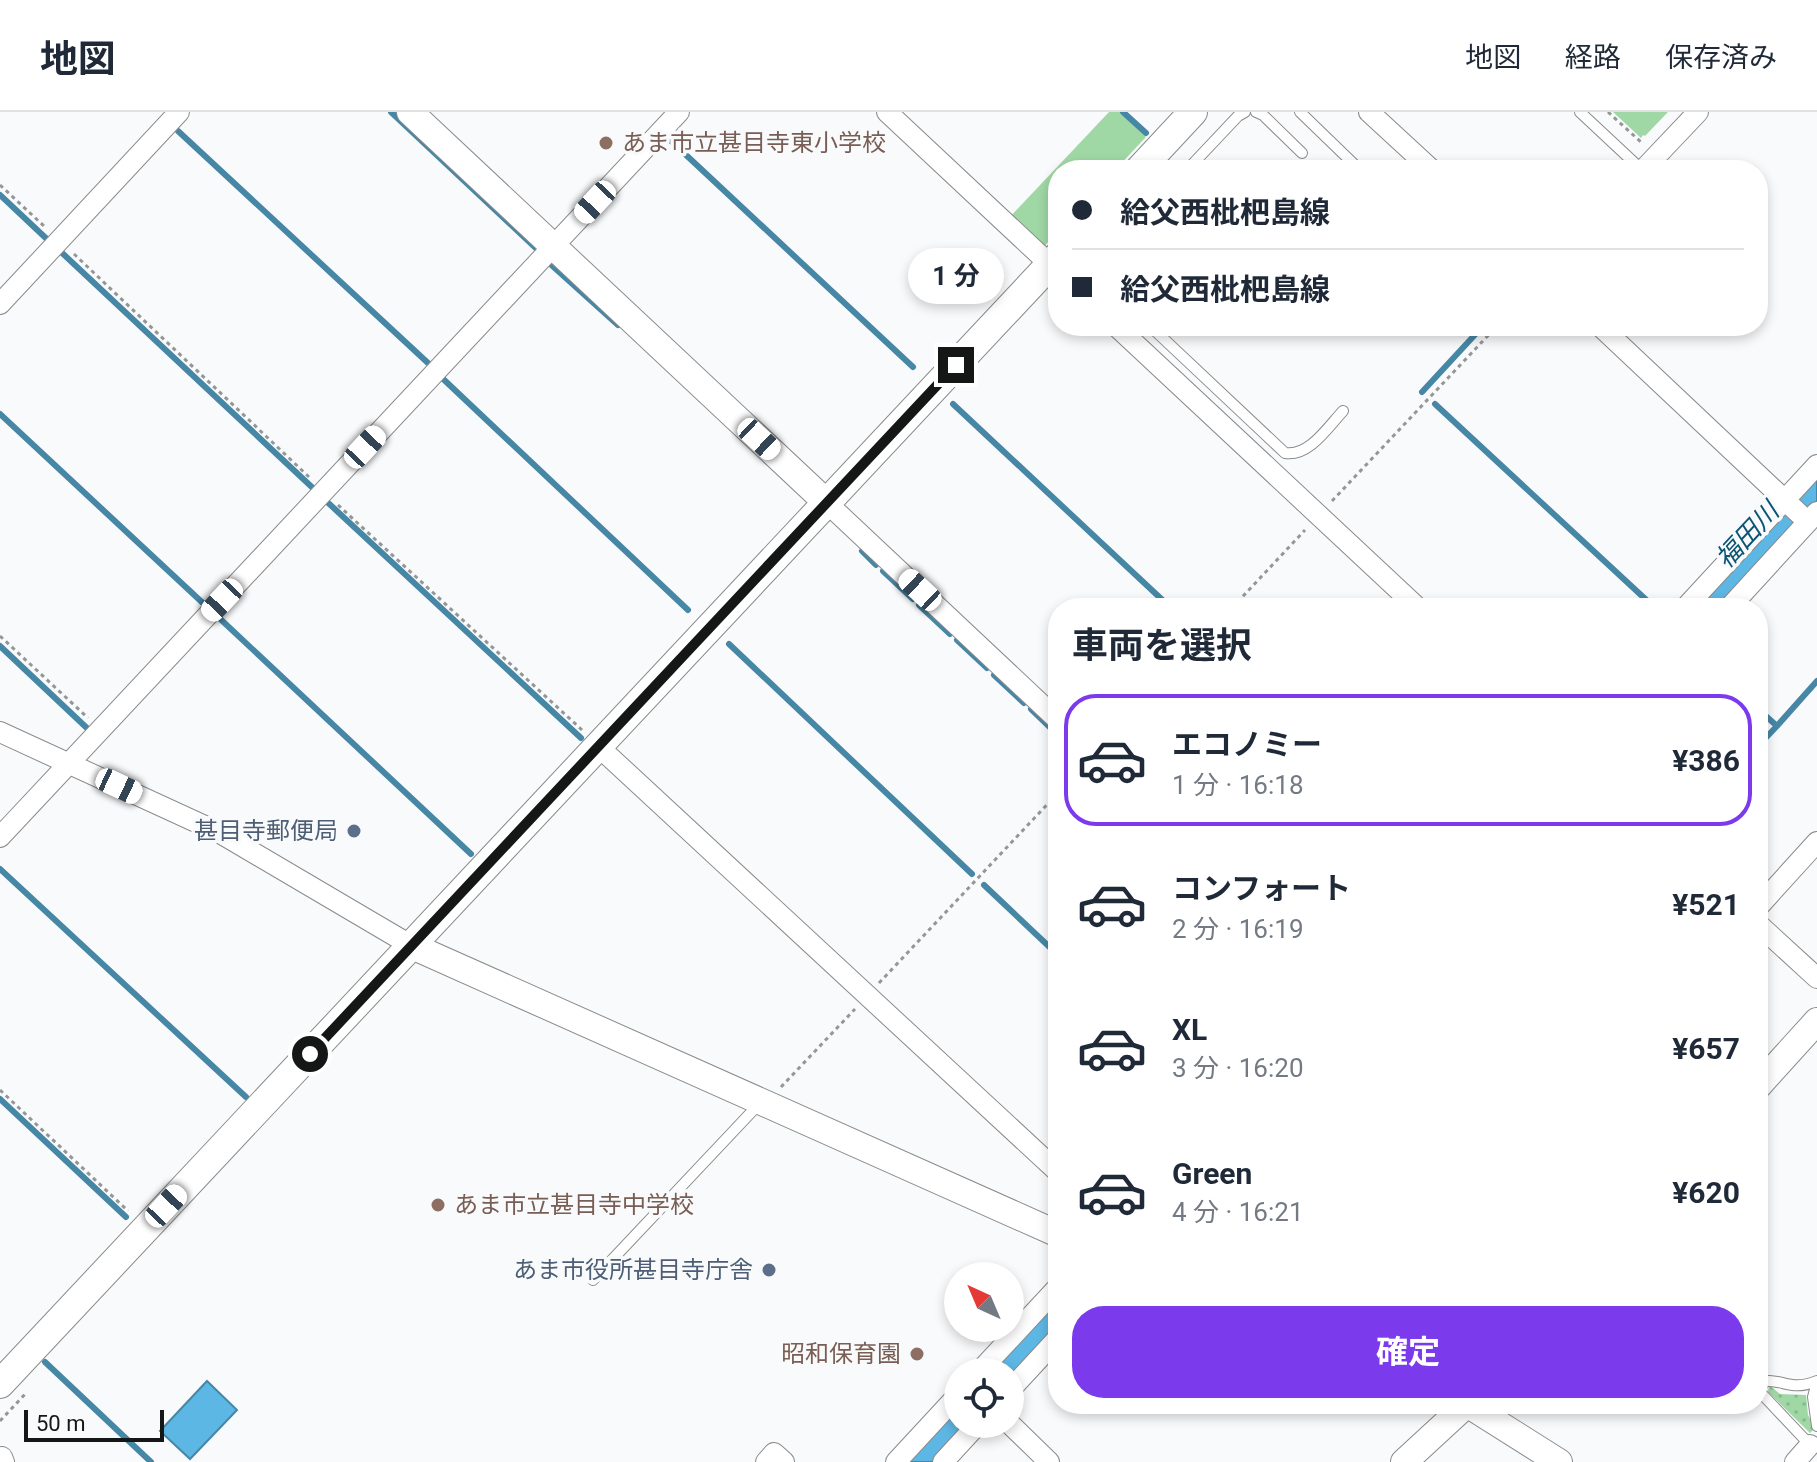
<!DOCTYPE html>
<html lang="ja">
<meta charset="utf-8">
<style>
body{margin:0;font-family:Roboto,"Noto Sans JP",sans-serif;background:#f6f6f7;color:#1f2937;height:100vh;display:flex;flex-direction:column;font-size:30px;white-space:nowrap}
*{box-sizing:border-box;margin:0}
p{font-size:26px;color:#747a83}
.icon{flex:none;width:44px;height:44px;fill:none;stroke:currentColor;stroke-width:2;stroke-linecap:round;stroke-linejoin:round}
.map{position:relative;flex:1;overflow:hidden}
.side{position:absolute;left:1048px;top:486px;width:720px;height:816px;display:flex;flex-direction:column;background:#fff;border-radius:32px;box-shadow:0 4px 12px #0003}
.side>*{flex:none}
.hud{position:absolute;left:1048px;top:48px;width:720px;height:176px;border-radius:32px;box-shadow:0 4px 12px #0003;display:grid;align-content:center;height:176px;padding:0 24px;background:#fff}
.needle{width:52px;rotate:316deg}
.controls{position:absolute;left:944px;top:1150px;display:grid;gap:16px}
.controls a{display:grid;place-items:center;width:80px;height:80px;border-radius:50%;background:#fff;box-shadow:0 4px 12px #0003;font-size:40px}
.scale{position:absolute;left:24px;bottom:20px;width:140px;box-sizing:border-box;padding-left:8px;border:4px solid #151616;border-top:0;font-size:22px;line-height:28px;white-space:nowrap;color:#151616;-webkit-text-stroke:6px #f9fafb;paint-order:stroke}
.end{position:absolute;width:36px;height:36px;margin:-18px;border:10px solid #151616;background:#fff;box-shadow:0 0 0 4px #fff}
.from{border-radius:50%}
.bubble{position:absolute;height:56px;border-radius:28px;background:#fff;box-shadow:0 4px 12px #0003;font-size:26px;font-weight:700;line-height:56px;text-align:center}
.car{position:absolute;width:24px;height:48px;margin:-24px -12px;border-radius:10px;box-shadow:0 0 6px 2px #0007;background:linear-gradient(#fff 24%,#345 0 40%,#fff 0 76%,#345 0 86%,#fff 0)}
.hud b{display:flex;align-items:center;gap:28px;height:76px;font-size:30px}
.hud b+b{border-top:2px solid #e0e1e3}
.hud i{width:20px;height:20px;background:#1f2937}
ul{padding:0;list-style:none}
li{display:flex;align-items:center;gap:24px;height:132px;margin:0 16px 12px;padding:0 8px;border:4px solid transparent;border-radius:32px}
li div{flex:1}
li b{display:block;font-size:30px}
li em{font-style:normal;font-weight:700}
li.selected{border-color:#7c3aed}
li>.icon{width:72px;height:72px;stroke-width:1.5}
h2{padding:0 24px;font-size:36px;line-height:96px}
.action{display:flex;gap:16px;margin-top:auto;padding:16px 24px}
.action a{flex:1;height:92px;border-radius:32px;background:#7c3aed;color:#fff;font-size:32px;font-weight:700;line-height:92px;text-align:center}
header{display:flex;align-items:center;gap:48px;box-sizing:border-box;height:112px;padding:0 40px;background:#fff;border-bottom:2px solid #e0e1e3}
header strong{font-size:38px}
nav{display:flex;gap:44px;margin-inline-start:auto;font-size:28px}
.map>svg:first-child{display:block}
.green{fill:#a0d8a5}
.garden{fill:url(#garden-dots)}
.water{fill:#5db7e4;stroke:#4787a6;stroke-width:2}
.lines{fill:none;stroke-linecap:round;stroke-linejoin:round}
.stream{stroke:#4787a6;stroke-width:6}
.service-casing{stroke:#898a8b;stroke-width:12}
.minor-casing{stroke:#898a8b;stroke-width:22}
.tertiary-casing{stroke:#898a8b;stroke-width:28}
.secondary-casing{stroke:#898a8b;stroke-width:30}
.path{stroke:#959696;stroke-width:3;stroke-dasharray:4 4;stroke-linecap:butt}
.service{stroke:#fff;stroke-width:10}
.minor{stroke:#fff;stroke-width:20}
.tertiary{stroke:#fff;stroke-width:26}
.secondary{stroke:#fff;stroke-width:28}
.route{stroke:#151616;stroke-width:10}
.education-dot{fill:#8d6e63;stroke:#f9fafb;stroke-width:3}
.service-dot{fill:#5c6f8a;stroke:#f9fafb;stroke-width:3}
.labels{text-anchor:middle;stroke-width:7;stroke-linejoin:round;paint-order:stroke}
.education-label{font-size:24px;fill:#785e54;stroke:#f9fafb;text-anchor:start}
.service-label{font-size:24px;fill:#4e5e75;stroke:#f9fafb;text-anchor:end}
.water-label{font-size:26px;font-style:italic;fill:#0b5574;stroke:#f9fafb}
</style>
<header>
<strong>地図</strong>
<nav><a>地図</a><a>経路</a><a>保存済み</a></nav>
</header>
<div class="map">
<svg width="1817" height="1350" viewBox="0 0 1817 1350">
<defs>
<pattern id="garden-dots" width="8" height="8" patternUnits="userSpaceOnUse" patternTransform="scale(2)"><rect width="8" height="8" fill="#a0d8a5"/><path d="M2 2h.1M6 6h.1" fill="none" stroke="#89b98d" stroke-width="1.8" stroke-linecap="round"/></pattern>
</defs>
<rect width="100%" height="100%" fill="#f9fafb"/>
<path class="green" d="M1109 0H1120L1146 25 1115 58H1058V119L1040 139 1007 108Z
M1613 0H1668L1645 24 1643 23 1641 26Z"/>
<path class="garden" d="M1769 1273 1780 1282 1806 1283 1808 1303 1815 1316 1810 1321 1768 1280Z"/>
<path class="water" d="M1817 364V391L1720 496H1695Z
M1058 1188V1215L1010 1267V1260H991Z
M207 1269 237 1298 190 1347 160 1319Z
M958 1296V1312H968L933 1350H908Z"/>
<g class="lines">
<path class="stream" d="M391 0 539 139
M1123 0 1146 21
M178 19 428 251
M670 28 913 255
M0 83 50 130
M60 139 315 378
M547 149 618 213
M440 264 688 498
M1422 280 1483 214
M953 292 1171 496
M1435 292 1655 496
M0 302 205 493
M324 387 581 626
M862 439 876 453
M883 459 913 487
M919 493 950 522
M216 503 471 742
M957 528 987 556
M729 532 972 762
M0 534 89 618
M994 563 1024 591
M1031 597 1058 623
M1758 597 1777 614 1758 634
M1777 614 1817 569
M0 757 246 985
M984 773 1058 843
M0 987 126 1105
M45 1250 151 1350"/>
<g class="service-casing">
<path id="service" d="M1256 0 1263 3 1302 41
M1300 0 1360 58
M1580 0 1642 58
M1187 58 1238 4 1245 0
M1150 214 1285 341C1309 345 1328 315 1343 299
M593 1168 759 992
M1817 1270 1813 1285 1817 1314
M1811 1334 1761 1281 1759 1269C1784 1266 1789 1280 1817 1269"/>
</g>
<g class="minor-casing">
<path id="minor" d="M887 0 1058 160
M1369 0 1432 58
M1643 58 1698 0
M0 192 179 0
M1116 214 1418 496
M1600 214 1808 410
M827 391 1058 608
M1685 496 1817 353
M1729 496 1817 400
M0 620 220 721 412 834
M599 635 1058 1060
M0 725 679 0
M1758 795 1817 730
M1758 812 1817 866
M979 1260 1058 1175
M1758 1268 1759 1269
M1010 1278 1058 1226
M1010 1312 1049 1350
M2 1345 4 1350
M766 1350 774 1341 784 1350
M896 1350 958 1283
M943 1350 978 1312
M1795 1350 1810 1333"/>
</g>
<g class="tertiary-casing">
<path id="tertiary" d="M410 0 827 391
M412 834 1058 1122
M1758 974 1817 909
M1467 1292 1559 1350
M1404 1350 1467 1292"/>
</g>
<g class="secondary-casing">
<path id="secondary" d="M1139 58 1193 0
M0 1272 1058 144"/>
</g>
<path class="path" d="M1608 0 1642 31
M0 73 45 115
M74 142 309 365
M1332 389 1497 214
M338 393 582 618
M1232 496 1305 418
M0 524 88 606
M879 871 1058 681
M781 975 855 897
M0 978 128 1099
M0 1309 27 1280"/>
<use href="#service" class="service"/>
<use href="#minor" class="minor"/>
<use href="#tertiary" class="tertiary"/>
<use href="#secondary" class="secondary"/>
</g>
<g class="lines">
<path class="route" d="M310 942 956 253"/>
</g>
<g class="education-dot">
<circle cx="606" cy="31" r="8"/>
<circle cx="438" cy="1093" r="8"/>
<circle cx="917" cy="1242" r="8"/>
</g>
<g class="service-dot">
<circle cx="354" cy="719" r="8"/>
<circle cx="769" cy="1158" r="8"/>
</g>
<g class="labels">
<g class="education-label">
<text x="622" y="39">あま市立甚目寺東小学校</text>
<text x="454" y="1101">あま市立甚目寺中学校</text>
<text x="901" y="1250" text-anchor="end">昭和保育園</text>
</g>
<g class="service-label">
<text x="338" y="727">甚目寺郵便局</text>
<text x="753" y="1166">あま市役所甚目寺庁舎</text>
</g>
<g class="water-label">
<text transform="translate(1747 423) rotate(-47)" y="9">福田川</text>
</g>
</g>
</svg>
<div class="controls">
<a><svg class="needle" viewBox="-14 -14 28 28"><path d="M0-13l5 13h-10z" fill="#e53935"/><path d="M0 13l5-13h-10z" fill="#747a83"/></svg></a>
<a><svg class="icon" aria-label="locate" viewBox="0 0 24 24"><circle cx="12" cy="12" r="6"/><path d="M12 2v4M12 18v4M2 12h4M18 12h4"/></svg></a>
</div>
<div class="scale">50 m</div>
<i class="end from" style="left:310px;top:942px"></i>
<i class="end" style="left:956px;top:253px"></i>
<div class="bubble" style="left:908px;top:136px;width:96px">1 分</div>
<i class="car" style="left:595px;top:90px;rotate:223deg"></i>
<i class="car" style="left:759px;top:327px;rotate:133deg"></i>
<i class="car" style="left:365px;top:335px;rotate:43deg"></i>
<i class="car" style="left:920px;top:478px;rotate:313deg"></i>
<i class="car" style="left:222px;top:488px;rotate:223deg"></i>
<i class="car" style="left:119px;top:674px;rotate:115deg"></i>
<i class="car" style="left:166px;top:1094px;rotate:43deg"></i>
<div class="hud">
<b><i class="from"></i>給父西枇杷島線</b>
<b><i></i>給父西枇杷島線</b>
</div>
<section class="side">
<h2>車両を選択</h2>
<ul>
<li class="selected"><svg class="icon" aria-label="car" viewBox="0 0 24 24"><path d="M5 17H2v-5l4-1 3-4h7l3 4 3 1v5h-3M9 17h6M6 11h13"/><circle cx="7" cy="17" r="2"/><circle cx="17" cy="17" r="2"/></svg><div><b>エコノミー</b><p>1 分 · 16:18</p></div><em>¥386</em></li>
<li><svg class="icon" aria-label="car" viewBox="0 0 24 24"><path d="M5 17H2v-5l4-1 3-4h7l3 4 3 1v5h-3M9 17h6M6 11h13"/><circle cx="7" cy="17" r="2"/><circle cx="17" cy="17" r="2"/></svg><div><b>コンフォート</b><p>2 分 · 16:19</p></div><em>¥521</em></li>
<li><svg class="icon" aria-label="car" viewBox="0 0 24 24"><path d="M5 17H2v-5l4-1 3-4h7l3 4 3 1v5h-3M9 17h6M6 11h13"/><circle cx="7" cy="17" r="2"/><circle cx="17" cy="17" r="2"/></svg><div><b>XL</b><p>3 分 · 16:20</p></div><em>¥657</em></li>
<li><svg class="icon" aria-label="car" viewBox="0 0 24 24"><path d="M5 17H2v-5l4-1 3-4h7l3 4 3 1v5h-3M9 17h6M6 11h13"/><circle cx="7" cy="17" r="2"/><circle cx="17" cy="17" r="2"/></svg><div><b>Green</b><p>4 分 · 16:21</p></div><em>¥620</em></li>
</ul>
<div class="action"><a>確定</a></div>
</section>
</div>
